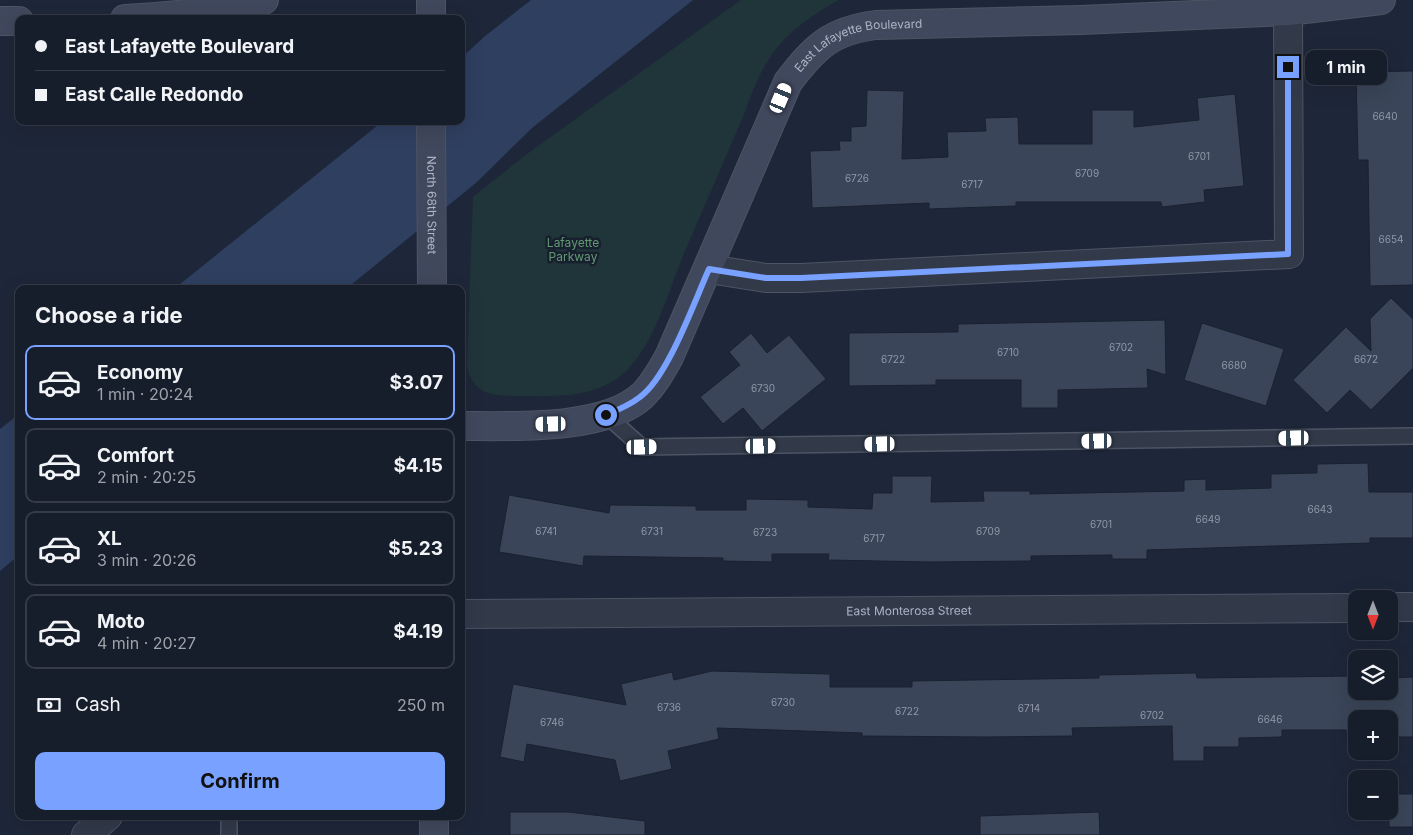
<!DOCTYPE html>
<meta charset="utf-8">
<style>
body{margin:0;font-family:Inter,sans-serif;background:#1f2633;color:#f1f3f6;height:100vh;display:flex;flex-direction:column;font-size:19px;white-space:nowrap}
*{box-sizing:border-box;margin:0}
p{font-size:16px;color:#9ea2a9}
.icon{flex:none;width:28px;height:28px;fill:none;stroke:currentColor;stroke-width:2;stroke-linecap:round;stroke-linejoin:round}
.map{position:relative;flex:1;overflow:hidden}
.sheet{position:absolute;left:15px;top:285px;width:450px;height:535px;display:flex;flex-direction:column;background:#161d2b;border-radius:10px;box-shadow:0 5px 20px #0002,0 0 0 1px #353b47}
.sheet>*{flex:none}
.top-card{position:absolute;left:15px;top:15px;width:450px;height:110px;border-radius:10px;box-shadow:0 5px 20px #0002,0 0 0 1px #353b47;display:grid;align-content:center;height:110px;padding:0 20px;background:#161d2b}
.needle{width:32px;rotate:180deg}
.fabs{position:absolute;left:1348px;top:590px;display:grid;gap:10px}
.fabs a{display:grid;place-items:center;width:50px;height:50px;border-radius:10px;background:#161d2b;box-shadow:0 5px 20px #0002,0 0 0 1px #353b47;font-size:25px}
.end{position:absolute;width:22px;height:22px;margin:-11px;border:6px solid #79a1ff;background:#111;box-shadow:0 0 0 2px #111}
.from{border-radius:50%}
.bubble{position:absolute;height:35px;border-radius:10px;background:#161d2b;box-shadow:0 5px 20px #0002,0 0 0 1px #353b47;font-size:16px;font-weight:700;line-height:35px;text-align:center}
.car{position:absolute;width:15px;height:30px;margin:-15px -8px;border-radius:6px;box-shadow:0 0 4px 1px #0007;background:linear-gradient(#fff 24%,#345 0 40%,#fff 0 76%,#345 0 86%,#fff 0)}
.top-card b{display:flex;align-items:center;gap:18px;height:48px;font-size:19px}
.top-card b+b{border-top:1px solid #353b47}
.top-card i{width:12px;height:12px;background:#f1f3f6}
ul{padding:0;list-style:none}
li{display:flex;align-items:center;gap:15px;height:75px;margin:0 10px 8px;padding:0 10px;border:2px solid #353b47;border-radius:10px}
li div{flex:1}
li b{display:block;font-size:19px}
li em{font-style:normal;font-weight:700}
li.selected{border-color:#79a1ff}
li>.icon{width:45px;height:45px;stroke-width:1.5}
h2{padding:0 20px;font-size:22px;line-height:60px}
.pay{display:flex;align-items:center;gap:12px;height:55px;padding:0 20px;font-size:19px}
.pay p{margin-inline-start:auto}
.cta{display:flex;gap:10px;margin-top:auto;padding:10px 20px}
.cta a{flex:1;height:58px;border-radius:10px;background:#79a1ff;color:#111;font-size:20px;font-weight:700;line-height:58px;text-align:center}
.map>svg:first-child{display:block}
.green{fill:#20353a}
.water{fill:#2f3f60}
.building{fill:#3a4559;stroke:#1a2130}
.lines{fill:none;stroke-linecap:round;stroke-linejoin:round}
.lane-casing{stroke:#4d5464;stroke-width:18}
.street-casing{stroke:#4d5464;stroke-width:30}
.secondary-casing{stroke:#4d5464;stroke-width:30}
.lane{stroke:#323a4a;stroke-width:15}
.street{stroke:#323a4a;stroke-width:28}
.secondary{stroke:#40485d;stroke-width:28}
.route{stroke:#79a1ff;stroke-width:6}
.labels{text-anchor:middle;stroke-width:5;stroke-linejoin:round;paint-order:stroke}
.number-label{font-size:10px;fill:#9098ab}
.street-label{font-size:12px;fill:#acb4c6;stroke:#181f2e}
.park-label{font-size:12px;fill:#629973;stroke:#181f2e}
</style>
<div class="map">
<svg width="1413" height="835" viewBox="0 0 1413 835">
<rect width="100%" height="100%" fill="#1e2739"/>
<path class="green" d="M741 0H839C785 30 765 53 745 112 725 158 705 205 685 251 669 289 652 353 619 377 589 399 551 396 516 396 491 396 473 393 467 367L473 197 527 154Z"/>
<path class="water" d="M531 0H693L532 128 477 182 346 289H174L383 121H461V58L484 37Z
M19 414V555L0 571V429Z"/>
<path class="building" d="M1413 71V285L1370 286 1368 160H1358L1356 72Z
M867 90 904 91 902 159 948 157 947 132 986 131 985 118 1018 117 1019 144H1092V110H1134V127L1199 120 1197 98 1235 94 1244 186 1204 190 1205 202 1162 207 1161 202H1016V206L929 209V203L812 208 810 151 840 150 839 141H851V127L866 126Z
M1391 298 1413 319V368L1371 410 1350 390 1327 413 1293 380 1346 327 1371 351 1370 319Z
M1165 320 1166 375 1147 369 1148 388 1058 390V408H1021V380H936V385L849 386V333L958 332V324Z
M1202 323 1284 349 1266 406 1184 380Z
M751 333 767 353 789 335 826 379 762 431 743 408 723 424 700 397 740 365 729 352Z
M1368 463 1369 492H1413V538H1370V543L1147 550V559H1112V555L1031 556V561L930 562 828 560 829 554H772V562L723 561V558L584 556 583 566 499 552 509 495 609 513 610 505 696 506V510H746V499L808 500V507L872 509 873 493H892V476H932L931 502 984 501 983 491H1030V494L1184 491V480L1206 479V490L1271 488V474L1317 473V464Z
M712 671 830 674V687H912V681L1099 678V675L1196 673 1197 678 1356 676V691H1389V678L1413 677V737H1389V719H1356V738H1347L1346 730H1282V737L1239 738V747H1204V761H1173L1172 726 1072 728 1073 736 986 737 862 736V733L717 728 719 739 668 751 672 769 620 781 615 760 527 744 524 762 500 757 513 684 626 705 621 684 672 672 674 680Z
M1389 794H1413V827H1389Z
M510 812H568L645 821V835H510Z
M1099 812 1100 835H980V816Z"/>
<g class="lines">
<g class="lane-casing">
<path id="lane" d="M606 415 642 447 1413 436
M229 835V816"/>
</g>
<g class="street-casing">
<g id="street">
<path d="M709 269 766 278H801L1289 254 1288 11"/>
<path d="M1389 607H1413"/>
<path id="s1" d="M461 614 1356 608"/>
<path d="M86 835 108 816"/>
</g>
</g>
<g class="secondary-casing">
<g id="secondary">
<path d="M125 19C172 17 218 11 264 0"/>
<path d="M431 19V0"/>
<path d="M0 21H19"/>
<path id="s2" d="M431 121 432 289"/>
<path id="s3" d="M461 426C512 426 605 431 643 395 654 384 661 371 669 357L788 82C815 47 830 31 876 25L1081 20 1288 11 1381 0"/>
<path d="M434 816V835"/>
</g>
</g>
<use href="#lane" class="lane"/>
<use href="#street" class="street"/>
<use href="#secondary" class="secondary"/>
</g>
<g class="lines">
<path class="route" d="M606 415C618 410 630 405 640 397 668 377 694 302 709 269L766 278H801L1288 254V67"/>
</g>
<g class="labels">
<g class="number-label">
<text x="1385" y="120">6640</text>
<text x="1199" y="160">6701</text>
<text x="1087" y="177">6709</text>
<text x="857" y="182">6726</text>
<text x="972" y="188">6717</text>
<text x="1391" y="243">6654</text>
<text x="1121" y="351">6702</text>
<text x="1008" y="356">6710</text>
<text x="893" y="363">6722</text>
<text x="1366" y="363">6672</text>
<text x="1234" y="369">6680</text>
<text x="763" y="392">6730</text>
<text x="1320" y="513">6643</text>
<text x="1208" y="523">6649</text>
<text x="1101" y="528">6701</text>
<text x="546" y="535">6741</text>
<text x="652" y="535">6731</text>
<text x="988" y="535">6709</text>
<text x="765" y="536">6723</text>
<text x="874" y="542">6717</text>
<text x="783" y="706">6730</text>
<text x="669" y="711">6736</text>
<text x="1029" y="712">6714</text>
<text x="907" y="715">6722</text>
<text x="1152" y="719">6702</text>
<text x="1270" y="723">6646</text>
<text x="552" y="726">6746</text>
</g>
<g class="street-label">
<text dy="4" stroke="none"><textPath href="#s3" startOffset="619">East Lafayette Boulevard</textPath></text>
<text dy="4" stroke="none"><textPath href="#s2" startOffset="84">North 68th Street</textPath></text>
<text dy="4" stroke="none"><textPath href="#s1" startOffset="448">East Monterosa Street</textPath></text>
</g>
<g class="park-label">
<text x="573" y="247">Lafayette<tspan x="573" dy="14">Parkway</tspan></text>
</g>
</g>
</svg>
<div class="fabs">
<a><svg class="needle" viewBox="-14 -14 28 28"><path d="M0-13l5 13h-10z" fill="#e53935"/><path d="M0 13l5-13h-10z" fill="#9ea2a9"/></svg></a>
<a><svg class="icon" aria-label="layers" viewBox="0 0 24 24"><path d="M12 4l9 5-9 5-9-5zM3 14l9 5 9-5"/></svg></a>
<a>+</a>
<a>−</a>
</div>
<i class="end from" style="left:606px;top:415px"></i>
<i class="end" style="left:1288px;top:67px"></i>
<div class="bubble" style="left:1305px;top:50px;width:82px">1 min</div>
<i class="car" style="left:781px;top:98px;rotate:23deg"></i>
<i class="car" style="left:551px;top:424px;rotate:269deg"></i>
<i class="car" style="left:1294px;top:438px;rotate:269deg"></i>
<i class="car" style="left:1097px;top:441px;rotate:269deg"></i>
<i class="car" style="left:880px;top:444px;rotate:269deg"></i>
<i class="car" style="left:761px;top:446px;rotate:89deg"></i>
<i class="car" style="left:642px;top:447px;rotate:89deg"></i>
<div class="top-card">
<b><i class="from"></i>East Lafayette Boulevard</b>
<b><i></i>East Calle Redondo</b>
</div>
<section class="sheet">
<h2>Choose a ride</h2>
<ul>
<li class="selected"><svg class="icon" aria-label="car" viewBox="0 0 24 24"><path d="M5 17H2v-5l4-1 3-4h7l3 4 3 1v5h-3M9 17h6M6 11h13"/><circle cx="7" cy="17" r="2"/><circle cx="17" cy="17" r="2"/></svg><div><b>Economy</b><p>1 min · 20:24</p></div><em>$3.07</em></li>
<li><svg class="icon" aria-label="car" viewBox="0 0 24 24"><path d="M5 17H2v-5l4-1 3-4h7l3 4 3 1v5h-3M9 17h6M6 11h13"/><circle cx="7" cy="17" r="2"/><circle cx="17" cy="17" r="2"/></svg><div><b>Comfort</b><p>2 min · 20:25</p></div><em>$4.15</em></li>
<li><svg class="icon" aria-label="car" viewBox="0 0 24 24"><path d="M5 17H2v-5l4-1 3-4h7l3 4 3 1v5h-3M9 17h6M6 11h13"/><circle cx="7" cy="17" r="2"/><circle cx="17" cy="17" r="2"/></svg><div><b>XL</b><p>3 min · 20:26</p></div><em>$5.23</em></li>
<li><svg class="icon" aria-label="car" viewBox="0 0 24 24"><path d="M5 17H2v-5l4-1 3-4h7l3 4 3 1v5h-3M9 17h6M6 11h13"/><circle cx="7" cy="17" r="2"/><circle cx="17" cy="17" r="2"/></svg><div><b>Moto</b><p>4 min · 20:27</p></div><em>$4.19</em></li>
</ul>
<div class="pay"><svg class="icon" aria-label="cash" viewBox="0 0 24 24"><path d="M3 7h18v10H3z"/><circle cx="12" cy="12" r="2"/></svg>Cash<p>250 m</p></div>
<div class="cta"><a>Confirm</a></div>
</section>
</div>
